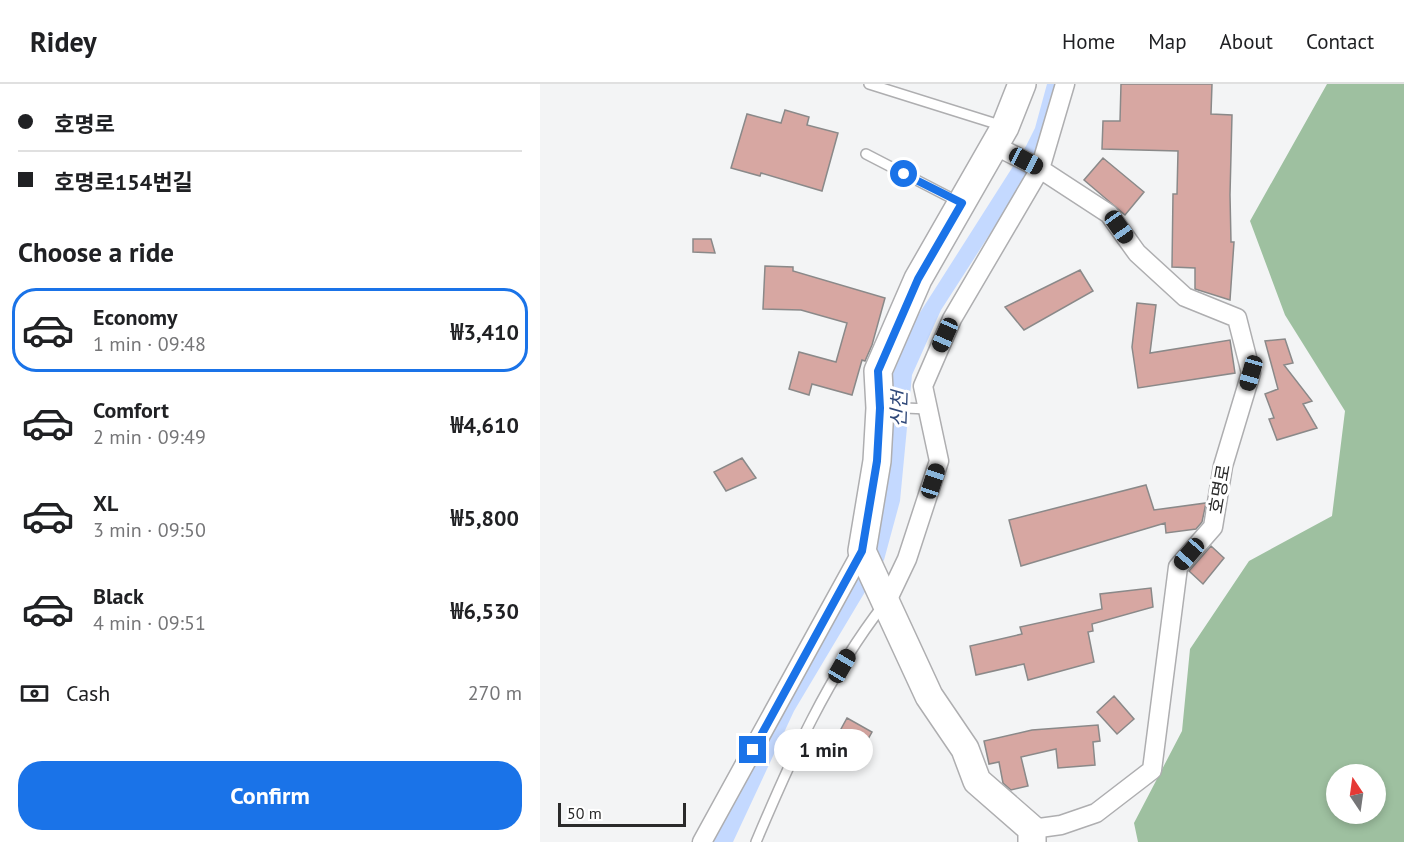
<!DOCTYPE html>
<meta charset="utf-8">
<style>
body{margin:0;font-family:"PT Sans","Noto Sans KR",sans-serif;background:#f6f6f6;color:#202124;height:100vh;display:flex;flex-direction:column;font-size:22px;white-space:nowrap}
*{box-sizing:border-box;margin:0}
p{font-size:20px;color:#757577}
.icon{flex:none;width:33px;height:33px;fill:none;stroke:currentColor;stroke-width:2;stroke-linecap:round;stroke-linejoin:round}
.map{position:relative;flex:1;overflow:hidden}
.drawer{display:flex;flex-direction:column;background:#fff;width:540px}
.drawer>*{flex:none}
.top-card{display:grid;align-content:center;height:132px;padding:0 18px;background:#fff}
.needle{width:39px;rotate:347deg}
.tools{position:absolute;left:786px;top:680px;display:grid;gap:12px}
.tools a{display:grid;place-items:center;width:60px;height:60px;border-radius:50%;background:#fff;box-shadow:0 3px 9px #0003;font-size:30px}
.scale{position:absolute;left:18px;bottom:15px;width:128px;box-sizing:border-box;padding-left:6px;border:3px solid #2a2a2a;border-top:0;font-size:16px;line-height:21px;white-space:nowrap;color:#2a2a2a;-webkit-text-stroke:4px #fff;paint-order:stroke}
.end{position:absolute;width:27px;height:27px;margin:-14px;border:8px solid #1a73e8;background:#fff;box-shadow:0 0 0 3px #fff}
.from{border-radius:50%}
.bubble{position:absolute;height:42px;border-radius:21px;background:#fff;box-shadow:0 3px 9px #0003;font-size:20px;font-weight:700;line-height:42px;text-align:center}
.car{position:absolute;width:18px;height:36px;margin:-18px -9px;border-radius:8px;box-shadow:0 0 4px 2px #0007;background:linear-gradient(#222 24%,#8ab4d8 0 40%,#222 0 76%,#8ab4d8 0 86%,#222 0)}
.top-card b{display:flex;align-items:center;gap:21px;height:57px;font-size:22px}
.top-card b+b{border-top:2px solid #e0e0e0}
.top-card i{width:15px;height:15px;background:#202124}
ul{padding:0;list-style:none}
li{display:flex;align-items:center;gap:18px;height:84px;margin:0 12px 9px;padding:0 6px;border:3px solid transparent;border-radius:24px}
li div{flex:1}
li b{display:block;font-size:22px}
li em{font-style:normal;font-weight:700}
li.on{border-color:#1a73e8}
li>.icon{width:54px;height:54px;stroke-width:1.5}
h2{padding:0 18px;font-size:27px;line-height:72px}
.pay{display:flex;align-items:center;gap:15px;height:66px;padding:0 18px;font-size:22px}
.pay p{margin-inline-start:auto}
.button{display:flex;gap:12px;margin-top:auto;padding:12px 18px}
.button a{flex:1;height:69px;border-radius:24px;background:#1a73e8;color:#fff;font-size:24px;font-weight:700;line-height:69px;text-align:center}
header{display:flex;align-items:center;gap:36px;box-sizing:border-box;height:84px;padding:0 30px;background:#fff;border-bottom:2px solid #e0e0e0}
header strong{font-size:28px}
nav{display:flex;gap:33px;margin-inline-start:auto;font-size:21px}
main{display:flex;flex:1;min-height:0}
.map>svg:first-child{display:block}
.forest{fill:#9ec0a0;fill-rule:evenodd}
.water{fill:#c4d9ff}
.building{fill:#d7a7a2;stroke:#8a8989;stroke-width:1.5}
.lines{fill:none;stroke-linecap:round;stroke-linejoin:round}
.lane-casing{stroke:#aeaeb0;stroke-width:12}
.street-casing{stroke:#aeaeb0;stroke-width:21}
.secondary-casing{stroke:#aeaeb0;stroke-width:30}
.lane{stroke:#fff;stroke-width:9}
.street{stroke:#fff;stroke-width:18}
.secondary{stroke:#fff;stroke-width:27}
.route{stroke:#1a73e8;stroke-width:8}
.labels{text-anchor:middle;stroke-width:6;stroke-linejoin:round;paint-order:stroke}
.street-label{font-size:18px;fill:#2a2a2a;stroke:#fff}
.water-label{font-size:20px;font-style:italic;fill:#30497a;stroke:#fff}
</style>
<header>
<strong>Ridey</strong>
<nav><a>Home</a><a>Map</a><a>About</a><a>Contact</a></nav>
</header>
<main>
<section class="drawer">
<div class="top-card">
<b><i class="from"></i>호명로</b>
<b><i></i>호명로154번길</b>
</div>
<h2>Choose a ride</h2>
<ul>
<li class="on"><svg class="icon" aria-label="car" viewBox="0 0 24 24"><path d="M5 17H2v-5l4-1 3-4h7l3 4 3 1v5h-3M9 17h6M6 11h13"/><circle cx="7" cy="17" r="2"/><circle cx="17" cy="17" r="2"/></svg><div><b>Economy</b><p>1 min · 09:48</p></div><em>₩3,410</em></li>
<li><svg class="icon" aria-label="car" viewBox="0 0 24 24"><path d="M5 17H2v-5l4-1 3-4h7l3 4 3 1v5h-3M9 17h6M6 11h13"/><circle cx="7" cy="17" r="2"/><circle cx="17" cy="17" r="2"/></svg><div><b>Comfort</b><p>2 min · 09:49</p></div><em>₩4,610</em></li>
<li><svg class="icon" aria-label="car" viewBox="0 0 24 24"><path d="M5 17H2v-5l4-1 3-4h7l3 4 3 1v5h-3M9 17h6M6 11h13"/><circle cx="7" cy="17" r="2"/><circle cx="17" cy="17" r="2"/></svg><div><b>XL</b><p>3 min · 09:50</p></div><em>₩5,800</em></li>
<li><svg class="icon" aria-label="car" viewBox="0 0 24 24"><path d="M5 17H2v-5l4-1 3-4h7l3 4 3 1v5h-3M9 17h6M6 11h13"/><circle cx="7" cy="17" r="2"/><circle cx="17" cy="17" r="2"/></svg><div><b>Black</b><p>4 min · 09:51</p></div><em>₩6,530</em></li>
</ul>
<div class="pay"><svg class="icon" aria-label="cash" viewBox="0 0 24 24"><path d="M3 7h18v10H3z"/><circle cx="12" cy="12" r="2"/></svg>Cash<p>270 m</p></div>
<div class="button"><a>Confirm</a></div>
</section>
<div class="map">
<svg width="864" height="758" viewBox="0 0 864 758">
<rect width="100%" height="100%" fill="#f3f4f5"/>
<path class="forest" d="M787 0H864V758H598L594 739 642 647 650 565 709 477 792 432 805 327 745 231 710 137ZM796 690H836V729H796Z"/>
<path class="water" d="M507 0H518L500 72 401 226 372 291 360 417 344 476 254 627 193 758H173L216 670 330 460 346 308 372 241 486 62 495 44Z"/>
<path class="building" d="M581 0H672L671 30 692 31 690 111 691 158H694L690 216 655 205V184L632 183 633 110H637L638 67 562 65 563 37H580Z
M245 26 269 33 267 41 298 49 282 107 221 89 220 92 191 84 207 30 241 39Z
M563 74 604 108 585 131 544 96Z
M153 155H171L175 169 153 168Z
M225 182 253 183V187L345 214 332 261 325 277 322 276 312 311 272 300 269 311 249 305 259 268 296 278 307 239 261 226 223 225Z
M540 186 553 207 484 246 465 223Z
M597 219 616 221 610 269 690 256 695 289 598 304 592 263Z
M745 255 753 279 744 281 772 317 763 320 777 344 737 356 729 335 734 334 725 310 738 305 725 257Z
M202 374 216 394 186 407 174 388Z
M606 401 614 426 666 419 662 438 656 445 626 449 625 439 481 482 469 436Z
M671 462 684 474 663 500 649 487Z
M611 504 613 523 552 540 553 547 548 548 554 578 488 596 484 580 436 591 430 562 482 550 480 543 562 525 560 510Z
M574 612 594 635 577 650 557 628Z
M307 634 332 648 314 680 289 667Z
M558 641 560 657 553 658 555 681 518 684 516 665 481 673 488 702 471 706 463 699 459 678 449 680 444 657 492 646Z"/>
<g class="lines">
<g class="lane-casing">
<path id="lane" d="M329 0 463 42
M326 70 419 118
M342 323 388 325
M216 758C251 675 288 592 344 520"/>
</g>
<g class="street-casing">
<path id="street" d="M454 61 497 83 569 130 597 169 645 213 697 234 711 289 683 382 673 443 638 483 612 686 556 729 521 741 492 745
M347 517 367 475 399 377 383 302 412 235 500 85 525 0
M162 758 322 467"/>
</g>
<g class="secondary-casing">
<path id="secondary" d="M482 0 465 43 378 195 338 287 340 324 337 377 322 467 389 612 425 665 437 697 492 745V758"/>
</g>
<use href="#lane" class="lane"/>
<use href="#street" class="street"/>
<use href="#secondary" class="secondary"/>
</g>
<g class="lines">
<path class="route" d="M213 666 322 467 337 377 340 324 338 287 378 195 422 119 364 90"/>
</g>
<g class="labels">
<g class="street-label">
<text transform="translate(680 405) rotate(-80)" y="6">호명로</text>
</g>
<g class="water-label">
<text transform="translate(359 325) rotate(-88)" y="7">신천</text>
</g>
</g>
</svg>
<div class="tools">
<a><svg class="needle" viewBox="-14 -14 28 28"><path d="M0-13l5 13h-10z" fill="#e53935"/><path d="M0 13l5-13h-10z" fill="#757577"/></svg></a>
</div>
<div class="scale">50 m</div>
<i class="end from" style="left:364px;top:90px"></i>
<i class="end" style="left:213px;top:666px"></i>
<div class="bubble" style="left:234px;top:645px;width:99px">1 min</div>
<i class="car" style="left:486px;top:77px;rotate:118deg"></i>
<i class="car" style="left:579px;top:143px;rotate:145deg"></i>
<i class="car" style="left:405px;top:251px;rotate:204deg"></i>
<i class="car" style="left:711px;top:289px;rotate:196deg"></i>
<i class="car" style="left:393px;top:397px;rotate:18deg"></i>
<i class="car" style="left:649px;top:470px;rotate:221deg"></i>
<i class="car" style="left:302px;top:582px;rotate:30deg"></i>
</div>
</main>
